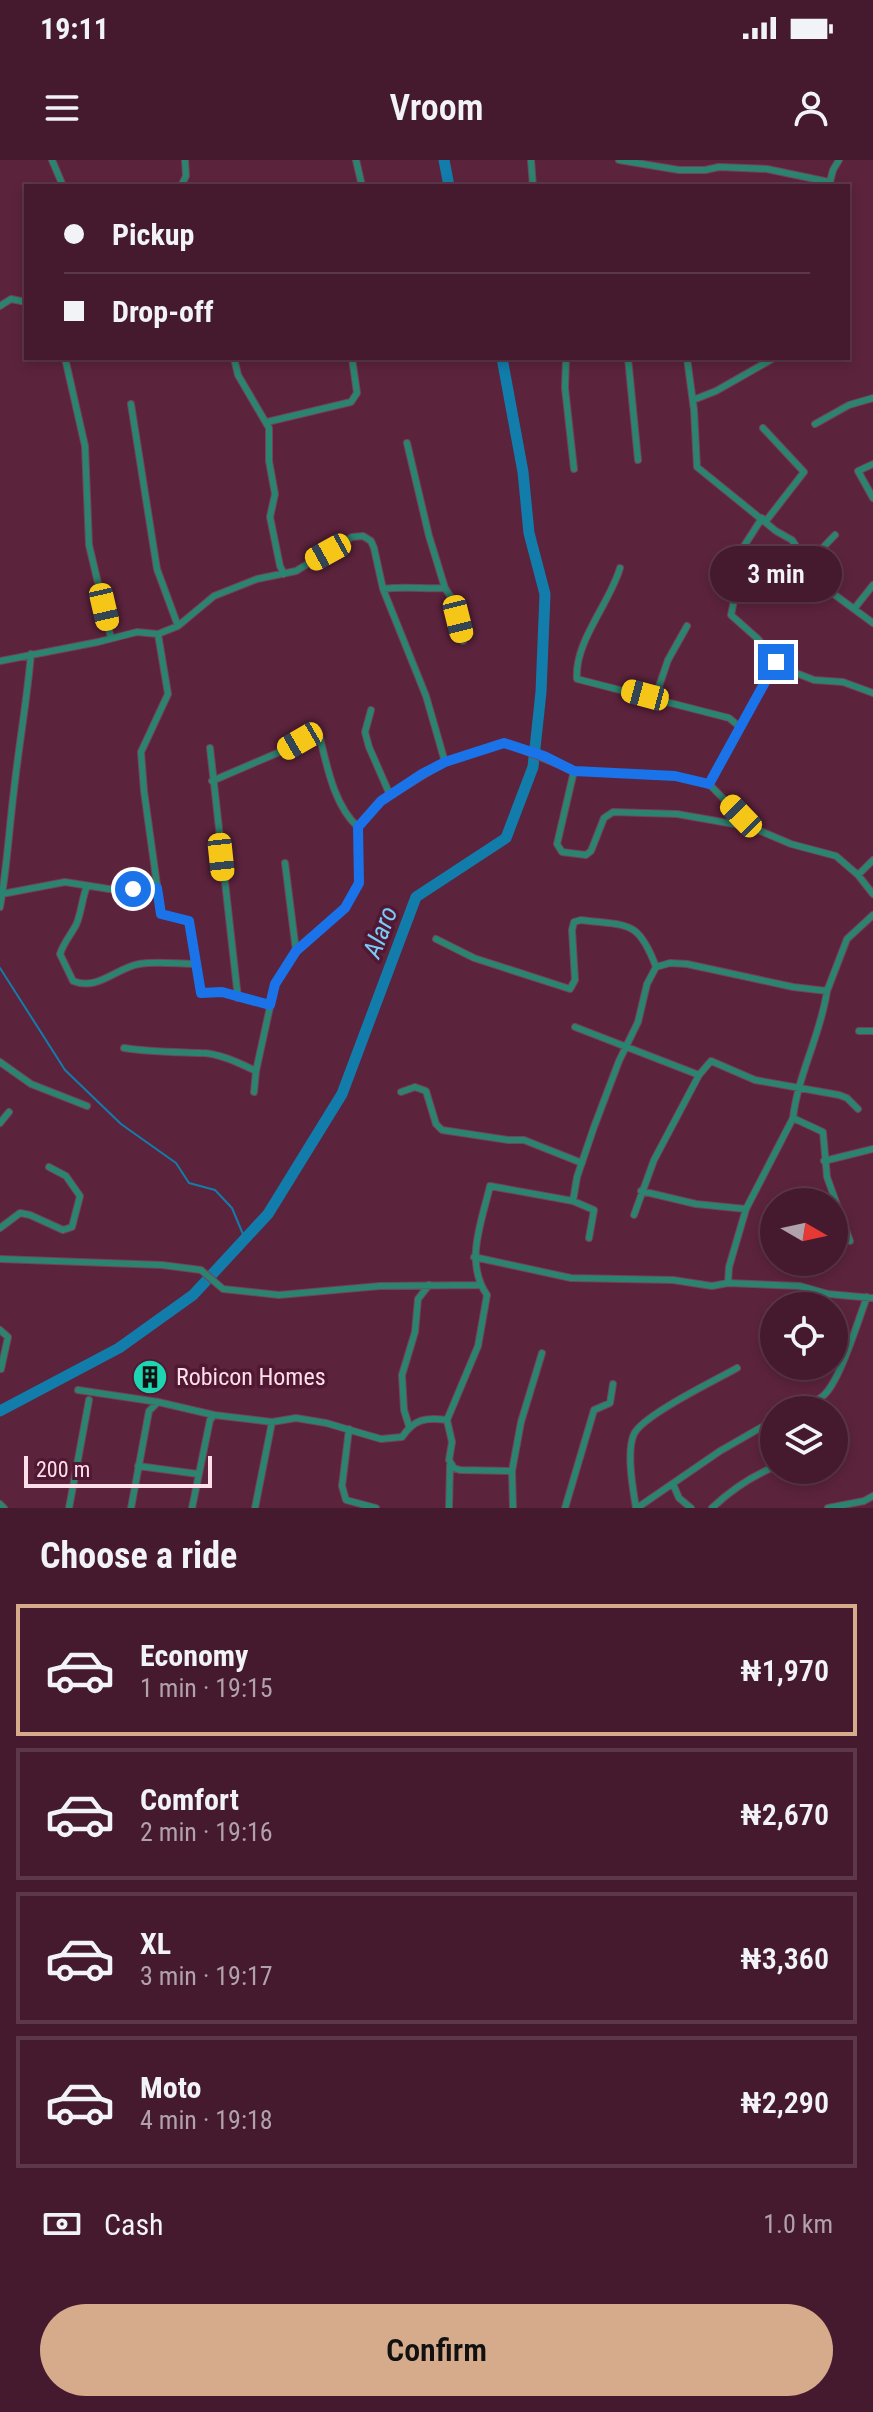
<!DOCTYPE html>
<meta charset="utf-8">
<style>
body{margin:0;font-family:"Roboto Condensed",sans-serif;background:#4f273a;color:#f1f3f6;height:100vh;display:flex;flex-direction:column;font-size:30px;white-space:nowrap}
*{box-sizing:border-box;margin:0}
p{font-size:26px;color:#b0a1aa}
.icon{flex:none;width:44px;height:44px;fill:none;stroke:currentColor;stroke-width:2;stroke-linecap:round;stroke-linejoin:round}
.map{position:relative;height:1348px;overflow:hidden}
.details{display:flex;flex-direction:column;background:#451a2e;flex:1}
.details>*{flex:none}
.hud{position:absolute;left:24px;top:24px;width:826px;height:176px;border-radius:0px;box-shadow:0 4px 12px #0003,0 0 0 2px #5d384a;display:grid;align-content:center;height:176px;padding:0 40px;background:#451a2e}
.needle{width:52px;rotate:99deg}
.fabs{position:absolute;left:760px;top:1028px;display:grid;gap:16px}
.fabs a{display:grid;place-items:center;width:88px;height:88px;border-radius:50%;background:#451a2e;box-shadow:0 4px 12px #0003,0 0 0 2px #5d384a;font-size:40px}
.scale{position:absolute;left:24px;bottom:20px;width:188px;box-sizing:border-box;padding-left:8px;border:4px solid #fddfea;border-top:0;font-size:22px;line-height:28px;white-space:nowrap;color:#fddfea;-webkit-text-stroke:6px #501833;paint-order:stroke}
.end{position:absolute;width:36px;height:36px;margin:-18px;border:10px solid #1a73e8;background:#fff;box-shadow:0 0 0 4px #fff}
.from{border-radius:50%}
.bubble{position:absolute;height:56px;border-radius:28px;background:#451a2e;box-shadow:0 4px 12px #0003,0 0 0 2px #5d384a;font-size:26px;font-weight:600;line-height:56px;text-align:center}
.car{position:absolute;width:24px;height:48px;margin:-24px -12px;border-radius:10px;box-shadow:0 0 6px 2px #0007;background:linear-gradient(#f5c518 24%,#345 0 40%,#f5c518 0 76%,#345 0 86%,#f5c518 0)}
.hud b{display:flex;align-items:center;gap:28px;height:76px;font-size:30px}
.hud b+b{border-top:2px solid #5d384a}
.hud i{width:20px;height:20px;background:#f1f3f6}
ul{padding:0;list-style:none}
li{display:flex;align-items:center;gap:24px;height:132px;margin:0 16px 12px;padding:0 24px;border:4px solid #5d384a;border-radius:0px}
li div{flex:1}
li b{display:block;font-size:30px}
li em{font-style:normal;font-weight:600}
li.active{border-color:#d6ab8b}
li>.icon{width:72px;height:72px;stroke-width:1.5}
h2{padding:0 40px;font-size:36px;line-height:96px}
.pay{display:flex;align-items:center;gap:20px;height:88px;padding:0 40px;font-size:30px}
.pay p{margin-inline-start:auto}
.cta{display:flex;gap:16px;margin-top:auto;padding:16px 40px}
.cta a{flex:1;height:92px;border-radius:48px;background:#d6ab8b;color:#111;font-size:32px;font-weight:600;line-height:92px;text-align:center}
.status{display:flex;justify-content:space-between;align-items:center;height:56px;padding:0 40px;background:#451a2e;direction:ltr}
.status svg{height:22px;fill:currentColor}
header{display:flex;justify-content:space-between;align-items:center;height:104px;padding:0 40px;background:#451a2e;font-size:36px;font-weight:600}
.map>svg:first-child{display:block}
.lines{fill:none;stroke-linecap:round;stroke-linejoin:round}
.stream{stroke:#127dab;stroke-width:2}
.river{stroke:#127dab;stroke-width:11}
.minor-casing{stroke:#764159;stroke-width:8}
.minor{stroke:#2b846f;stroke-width:6}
.route{stroke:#1a73e8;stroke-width:10}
.labels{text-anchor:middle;stroke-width:7;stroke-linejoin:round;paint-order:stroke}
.poi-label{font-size:24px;fill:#fddfea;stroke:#501833;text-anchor:start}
.water-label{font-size:26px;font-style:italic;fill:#79cbf8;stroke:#501833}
</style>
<div class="status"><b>19:11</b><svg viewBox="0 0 49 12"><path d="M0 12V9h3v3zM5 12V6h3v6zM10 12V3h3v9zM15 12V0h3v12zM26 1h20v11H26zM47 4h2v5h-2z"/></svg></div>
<header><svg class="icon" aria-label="menu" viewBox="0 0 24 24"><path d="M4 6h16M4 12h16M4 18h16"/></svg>Vroom<svg class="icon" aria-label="person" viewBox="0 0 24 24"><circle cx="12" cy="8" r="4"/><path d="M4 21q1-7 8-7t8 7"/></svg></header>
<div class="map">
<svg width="873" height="1348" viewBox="0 0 873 1348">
<rect width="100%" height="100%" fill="#5c233d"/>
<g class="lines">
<path class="stream" d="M0 808 65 910 121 964 176 1003 189 1023 215 1030 232 1048 245 1079"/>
<path class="river" d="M444 0 449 26
M0 1251 119 1188 193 1135 268 1054 342 934 416 737 506 678 533 607 541 532 545 434 529 373 523 312 502 198"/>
<g class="minor-casing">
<path id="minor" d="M52 0 63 26
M356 0 362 26
M531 0 533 26
M619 0 679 10H705L719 7 767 9 829 22
M181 26 186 16 185 0
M829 26 833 10 839 0
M0 146 11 139 26 142
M65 198 85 286 89 385 111 478
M234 198 238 215 269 268V301L275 334 270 357 280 406 284 414
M566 198 565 228 574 309
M628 198 638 300
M687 198 694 250 697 307 776 371 792 380 815 415 835 435 873 463
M693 240 716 231 774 198
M131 244 157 409 178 466
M267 262 351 242 357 233 352 198
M815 264 849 245 873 238
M763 268 804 312 766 361
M407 283 429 376 445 428 454 442 463 481
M873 304 858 311 873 338
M808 403 835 375
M620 408C610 443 574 482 577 519L729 558 740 567
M383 429C404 426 424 429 445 428
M854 449 873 425
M158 474 168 534 141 592 144 631 161 754 189 761 201 833 222 832 270 845
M0 501 98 482 137 472 158 474 178 466 214 436 257 419 296 411 352 377 363 376 371 381 374 388 383 429 426 536 445 602 506 583 574 611 675 616 709 624 751 667 791 684 836 696 858 715 873 734
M776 502 791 511 814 520 843 522 873 533
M655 538 668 500 687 466
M371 550 365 572 369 587 390 635
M210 588 238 838
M574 611 557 684 562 692 586 695 591 691 604 658 613 652 677 654 751 667
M212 621 282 591 318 570C326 601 333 645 358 667L359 723 345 748 296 791 275 824 256 911 254 932
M709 624 776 502 758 479 731 455 736 431 728 418V411L762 358
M358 667 381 641 445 602
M285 703 296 791
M858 715 873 700
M87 726C82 738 81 755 76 765 70 776 64 782 60 794L73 821C98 831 116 808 139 804 156 801 178 804 196 804
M2 734 65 722 109 729 157 728
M0 747C7 708 9 669 14 630 19 584 27 540 31 494
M436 779 474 798 570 829 575 820 572 770 574 762 581 760C628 766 638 759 656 807
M827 831C821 874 798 914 793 958L823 972 827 1017 850 1081
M575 867 699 915 654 1000 634 1055
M859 871H873
M124 888C150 892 175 892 201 893 219 893 239 903 256 911
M0 902 31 924 87 946
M699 915 711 901 755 920 839 935 847 938 858 949
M401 932 415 927 426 931 436 964 442 970 508 980H524L582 1003
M0 963 9 952
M824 1001 873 989
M641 1031 696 1044 746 1049
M573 1041 577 1017 594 967 619 901 638 862 647 824 656 807 670 803 687 804 793 827 827 831 847 779 873 755
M0 1068 20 1053 30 1055 63 1070 72 1067 80 1036 66 1016 49 1007
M474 1097 571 1118 673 1120 712 1126 728 1123 800 1126 828 1134 873 1138
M0 1099 162 1105 201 1110 223 1129 279 1135 380 1126 480 1125
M728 1123 729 1107 746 1049 793 958
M0 1170 8 1177 1 1209
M78 1230 158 1242 214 1255 272 1262 296 1258 326 1263 381 1279 402 1277C414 1259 426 1257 447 1260
M795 1250C804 1246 816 1242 823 1236 840 1222 858 1160 867 1137
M409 1266 404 1250 402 1215 415 1172 418 1139 429 1125
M349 1269 342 1326 346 1340 376 1348
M138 1306 198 1314
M512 1311 521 1262 542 1193
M673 1324 679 1338 691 1348
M0 1344 4 1348
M69 1348 89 1240
M131 1348 149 1251 158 1242
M192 1348 210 1260 214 1255
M255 1348 272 1262
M449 1348 450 1305
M513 1348 512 1311 460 1310 454 1308 449 1300 452 1282 447 1260 478 1186 487 1135C464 1102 482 1061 490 1026L573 1041 594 1050 589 1078
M565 1348 594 1250 610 1243 613 1224
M636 1348C633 1329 626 1292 634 1274 643 1255 716 1220 737 1208
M637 1348 720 1291 774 1260
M712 1348C731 1330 750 1317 774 1307
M828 1348 864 1341 873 1336"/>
</g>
<use href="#minor" class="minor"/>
</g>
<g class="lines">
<path class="route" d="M133 729 157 728 161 754 189 761 201 833 222 832 270 845 275 824 296 791 345 748 359 723 358 667 381 641 422 614 445 602 504 583 544 596 574 611 675 616 709 624 776 502"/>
</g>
<defs>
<g id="building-disc" transform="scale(1.8)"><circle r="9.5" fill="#1ed5b1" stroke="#501833"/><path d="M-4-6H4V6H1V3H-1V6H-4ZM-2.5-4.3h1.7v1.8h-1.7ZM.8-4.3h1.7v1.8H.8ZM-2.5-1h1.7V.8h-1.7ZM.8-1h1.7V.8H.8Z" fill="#111"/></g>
</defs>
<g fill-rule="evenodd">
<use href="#building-disc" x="150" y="1217"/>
</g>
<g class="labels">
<g class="poi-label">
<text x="176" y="1225">Robicon Homes</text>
</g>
<g class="water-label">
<text transform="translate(380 772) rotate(-69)" y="9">Alaro</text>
</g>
</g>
</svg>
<div class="fabs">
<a><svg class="needle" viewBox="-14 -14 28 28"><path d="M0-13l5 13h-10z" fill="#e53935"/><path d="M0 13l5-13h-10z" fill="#b0a1aa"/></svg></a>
<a><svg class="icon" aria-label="locate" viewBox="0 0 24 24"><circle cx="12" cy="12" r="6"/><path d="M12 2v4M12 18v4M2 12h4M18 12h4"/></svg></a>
<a><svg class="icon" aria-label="layers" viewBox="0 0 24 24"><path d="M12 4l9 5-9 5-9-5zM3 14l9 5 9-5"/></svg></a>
</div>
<div class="scale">200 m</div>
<i class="end from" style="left:133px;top:729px"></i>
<i class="end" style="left:776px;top:502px"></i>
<div class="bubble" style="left:710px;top:386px;width:132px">3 min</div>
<i class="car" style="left:328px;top:392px;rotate:241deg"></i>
<i class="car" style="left:104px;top:447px;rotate:167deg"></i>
<i class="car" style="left:458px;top:459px;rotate:166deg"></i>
<i class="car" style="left:645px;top:535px;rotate:285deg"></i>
<i class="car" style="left:300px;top:581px;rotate:240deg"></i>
<i class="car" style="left:741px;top:656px;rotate:316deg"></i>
<i class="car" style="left:221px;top:697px;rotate:174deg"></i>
<div class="hud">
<b><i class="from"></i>Pickup</b>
<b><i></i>Drop-off</b>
</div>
</div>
<section class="details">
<h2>Choose a ride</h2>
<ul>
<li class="active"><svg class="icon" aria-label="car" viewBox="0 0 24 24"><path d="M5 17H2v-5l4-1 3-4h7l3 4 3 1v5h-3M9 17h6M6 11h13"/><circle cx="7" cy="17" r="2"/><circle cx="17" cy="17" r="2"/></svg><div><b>Economy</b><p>1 min · 19:15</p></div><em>₦1,970</em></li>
<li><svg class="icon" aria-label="car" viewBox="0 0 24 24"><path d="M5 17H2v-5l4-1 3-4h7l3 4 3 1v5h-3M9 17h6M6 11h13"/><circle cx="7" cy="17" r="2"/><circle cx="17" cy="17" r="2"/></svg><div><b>Comfort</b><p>2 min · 19:16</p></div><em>₦2,670</em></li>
<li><svg class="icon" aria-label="car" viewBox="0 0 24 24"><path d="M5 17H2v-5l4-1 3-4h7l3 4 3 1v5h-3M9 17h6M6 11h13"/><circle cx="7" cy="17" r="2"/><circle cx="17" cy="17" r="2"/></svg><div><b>XL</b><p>3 min · 19:17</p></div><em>₦3,360</em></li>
<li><svg class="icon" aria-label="car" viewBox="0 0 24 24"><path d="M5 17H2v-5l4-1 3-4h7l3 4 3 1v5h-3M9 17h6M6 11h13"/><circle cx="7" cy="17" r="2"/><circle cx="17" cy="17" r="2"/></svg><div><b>Moto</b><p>4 min · 19:18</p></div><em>₦2,290</em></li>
</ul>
<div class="pay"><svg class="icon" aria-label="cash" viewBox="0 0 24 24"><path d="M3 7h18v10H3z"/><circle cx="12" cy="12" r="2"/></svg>Cash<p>1.0 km</p></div>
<div class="cta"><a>Confirm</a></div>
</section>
